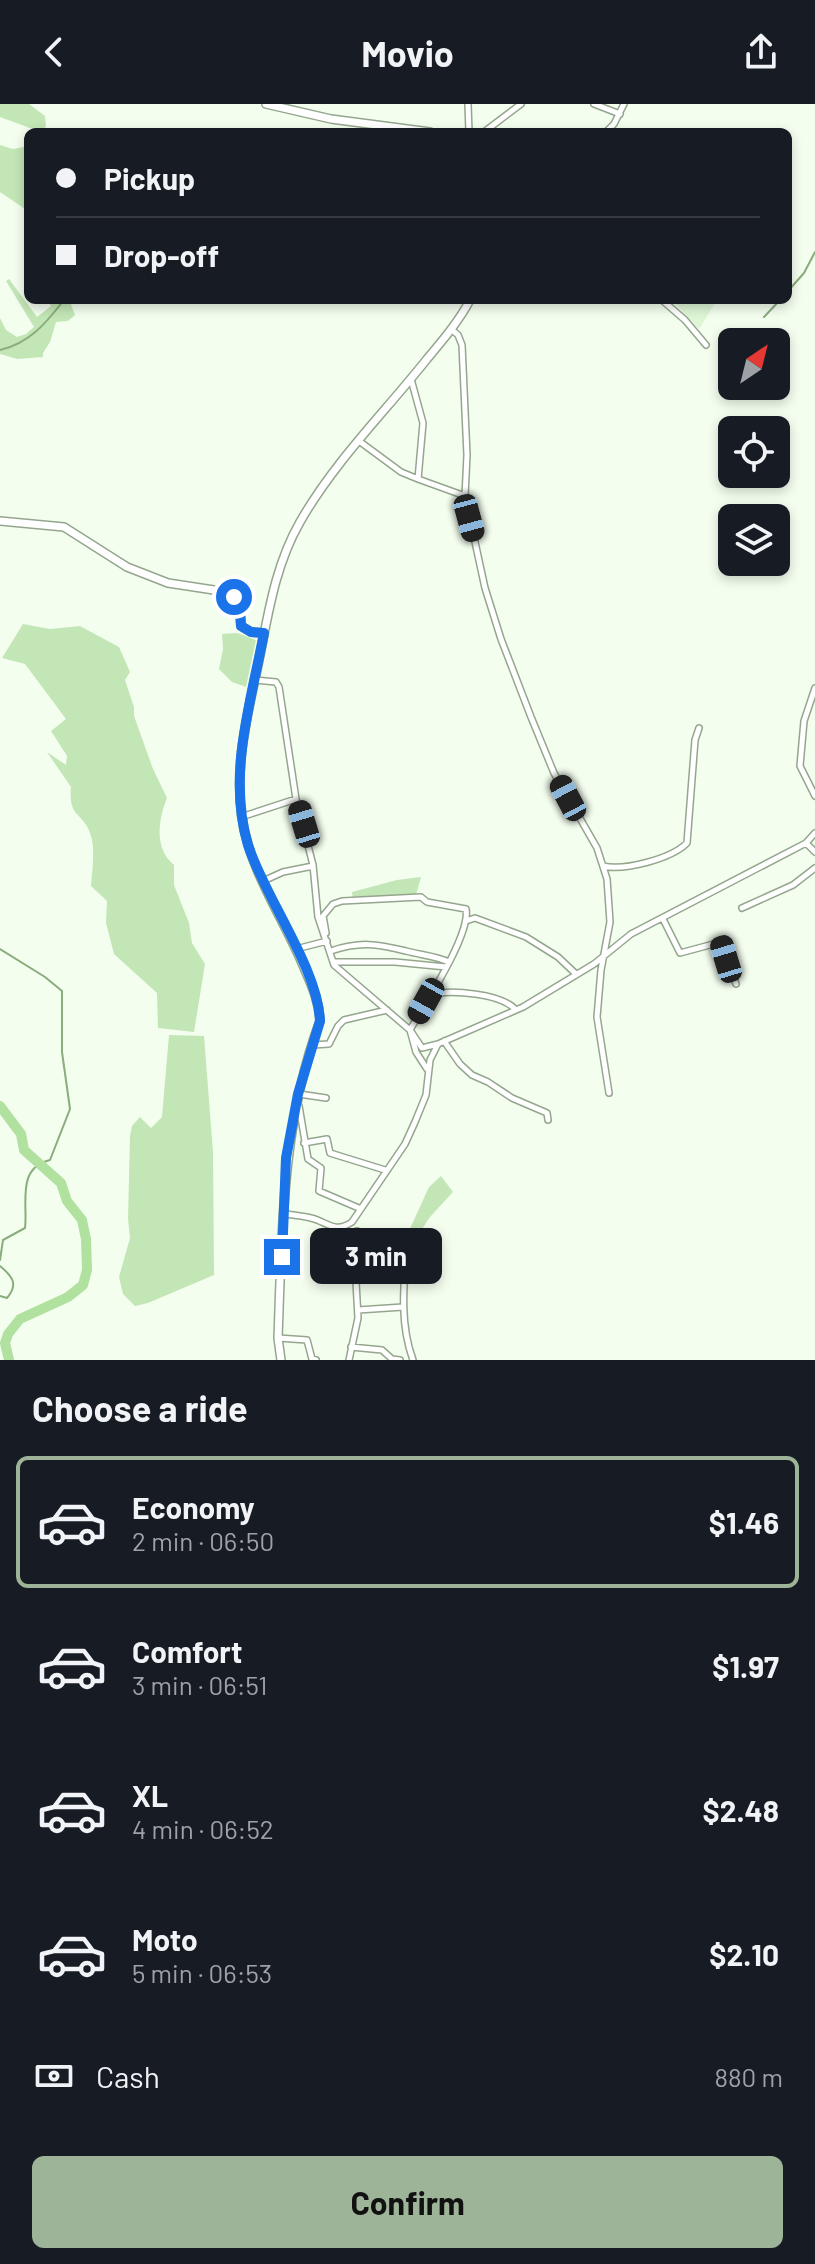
<!DOCTYPE html>
<meta charset="utf-8">
<style>
body{margin:0;font-family:Barlow,sans-serif;background:#20242c;color:#f1f3f6;height:100vh;display:flex;flex-direction:column;font-size:30px;white-space:nowrap}
*{box-sizing:border-box;margin:0}
p{font-size:26px;color:#9ea1a6}
.icon{flex:none;width:44px;height:44px;fill:none;stroke:currentColor;stroke-width:2;stroke-linecap:round;stroke-linejoin:round}
.map{position:relative;height:1256px;overflow:hidden}
.details{display:flex;flex-direction:column;background:#171b24;flex:1}
.details>*{flex:none}
.top-card{position:absolute;left:24px;top:24px;width:768px;height:176px;border-radius:12px;box-shadow:0 4px 12px #0003;display:grid;align-content:center;height:176px;padding:0 32px;background:#171b24}
.needle{width:52px;rotate:35deg}
.fabs{position:absolute;left:718px;top:224px;display:grid;gap:16px}
.fabs a{display:grid;place-items:center;width:72px;height:72px;border-radius:12px;background:#171b24;box-shadow:0 4px 12px #0003;font-size:40px}
.end{position:absolute;width:36px;height:36px;margin:-18px;border:10px solid #1a73e8;background:#fff;box-shadow:0 0 0 4px #fff}
.from{border-radius:50%}
.bubble{position:absolute;height:56px;border-radius:12px;background:#171b24;box-shadow:0 4px 12px #0003;font-size:26px;font-weight:700;line-height:56px;text-align:center}
.car{position:absolute;width:24px;height:48px;margin:-24px -12px;border-radius:10px;box-shadow:0 0 6px 2px #0007;background:linear-gradient(#222 24%,#8ab4d8 0 40%,#222 0 76%,#8ab4d8 0 86%,#222 0)}
.top-card b{display:flex;align-items:center;gap:28px;height:76px;font-size:30px}
.top-card b+b{border-top:2px solid #363941}
.top-card i{width:20px;height:20px;background:#f1f3f6}
ul{padding:0;list-style:none}
li{display:flex;align-items:center;gap:24px;height:132px;margin:0 16px 12px;padding:0 16px;border:4px solid transparent;border-radius:12px}
li div{flex:1}
li b{display:block;font-size:30px}
li em{font-style:normal;font-weight:700}
li.active{border-color:#9eb498}
li>.icon{width:72px;height:72px;stroke-width:1.5}
h2{padding:0 32px;font-size:36px;line-height:96px}
.pay{display:flex;align-items:center;gap:20px;height:88px;padding:0 32px;font-size:30px}
.pay p{margin-inline-start:auto}
.primary-button{display:flex;gap:16px;margin-top:auto;padding:16px 32px}
.primary-button a{flex:1;height:92px;border-radius:12px;background:#9eb498;color:#111;font-size:32px;font-weight:700;line-height:92px;text-align:center}
header{display:flex;justify-content:space-between;align-items:center;height:104px;padding:0 32px;background:#171b24;font-size:36px;font-weight:700}
.map>svg:first-child{display:block}
.built{fill:#def6d5}
.green{fill:#c3e6b6}
.lines{fill:none;stroke-linecap:round;stroke-linejoin:round}
.stream{stroke:#89ad7c;stroke-width:2}
.river{stroke:#b0e19e;stroke-width:10}
.street-casing{stroke:#94a68e;stroke-width:8}
.secondary-casing{stroke:#94a68e;stroke-width:10}
.street{stroke:#fff;stroke-width:5}
.secondary{stroke:#fff;stroke-width:7}
.route{stroke:#1a73e8;stroke-width:10}
</style>
<header><svg class="icon" aria-label="back" viewBox="0 0 24 24"><path d="M15 5l-7 7 7 7"/></svg>Movio<svg class="icon" aria-label="share" viewBox="0 0 24 24"><path d="M12 15V3M7 8l5-5 5 5M5 13v7h14v-7"/></svg></header>
<div class="map">
<svg width="815" height="1256" viewBox="0 0 815 1256">
<rect width="100%" height="100%" fill="#f3feef"/>
<path class="built" d="M672 196H717L699 225Z"/>
<path class="green" d="M0 0H29L45 12 46 23 38 27 0 13Z
M0 41 13 45 24 43 28 45V107L0 88Z
M9 175 37 213 51 202 47 196H52L55 200 62 196H75L71 201 75 211 68 217 56 218 50 238 43 249V253L17 255 0 250V214L6 226 17 233 26 230 34 223 6 177Z
M23 520 50 525 80 522 119 543 130 568 125 576 134 603V612L153 665 167 694C158 716 154 745 174 761V781L189 819 192 839 205 860 194 928 158 924 157 889 114 850 106 819 107 797 91 782C92 765 96 745 90 729 83 708 68 714 71 683L47 648 66 661 67 652 51 627 66 615 25 560 2 554Z
M237 529 256 536 246 583 232 578 219 565 223 545 222 530Z
M421 773 416 791 353 795 352 788 397 776Z
M169 931 204 932 213 1048 214 1171 148 1199 135 1202 123 1190 119 1173 130 1134 128 1115 130 1032 132 1022 140 1013 151 1024 162 1013Z
M441 1072 453 1088 430 1113 418 1131 408 1129 429 1083Z"/>
<g class="lines">
<path class="stream" d="M788 187 804 169 815 148
M764 213 780 196
M0 246C30 239 46 219 64 196
M0 845 45 873 62 887V948L70 1005 50 1056C16 1064 28 1100 25 1124L3 1136 0 1156
M0 1162C12 1172 19 1180 7 1194L0 1192"/>
<path class="river" d="M0 1002 21 1030 24 1046 61 1079 67 1097 82 1116 86 1135 87 1166 83 1181 68 1193 20 1215 8 1230 5 1239 9 1256"/>
<g class="street-casing">
<path id="street" d="M468 0 469 28
M594 0 620 10
M484 28 521 0
M606 28 614 20 624 0
M662 196 685 216 706 241
M451 225 458 231 462 241 467 351 465 392 485 484 501 535 531 613 554 669 597 744 607 775 610 818 601 866 597 913 609 989
M411 275 423 319 418 375 465 392
M359 337 401 368 418 375
M255 576 276 578 279 583 296 695
M815 584 804 617 800 662 815 692
M241 713 296 695 313 761 318 813 334 861 410 926 416 948 427 965
M806 739 815 748
M603 762C624 767 671 755 687 739L695 636 699 624
M263 777 283 768 313 762
M742 804 793 781 815 764
M663 815 680 849 721 838 736 880
M466 817 475 814 526 833 558 853 576 870
M326 829 323 812 333 800 342 797 421 793 427 798 466 805C471 831 424 901 410 926L422 944 438 940
M296 845 327 837
M331 847C360 837 377 840 406 847 421 851 435 852 449 858
M334 858H395L446 863
M431 890C452 886 501 889 516 906
M444 937 460 960 472 971 488 978 512 994 547 1009 548 1016
M312 941 329 940 338 922 344 916 387 906
M299 990 326 994
M299 1002 308 1055 321 1064 319 1087 361 1105
M304 1039 327 1035 330 1049 385 1066
M285 1110C293 1111 302 1112 311 1114 328 1118 334 1130 352 1118L405 1040 415 1018 426 991 430 956 438 940 523 903 594 860 631 830 806 739 815 729
M358 1206 403 1203
M278 1234 307 1236 312 1255 316 1256
M351 1243 382 1246 392 1255 400 1256
M349 1256 358 1214 354 1142 357 1127 380 1136 407 1139C404 1178 399 1218 413 1256"/>
</g>
<g class="secondary-casing">
<path id="secondary" d="M266 0 331 15 430 28
M0 417 64 423 127 463 168 479 227 488 239 501 241 522 251 528 264 529
M281 1256 278 1234C282 1127 282 1018 320 917 319 896 310 878 302 859 282 812 249 765 242 713 235 667 245 620 255 575 267 521 272 467 300 418 334 358 385 308 427 255 443 236 459 217 470 196"/>
</g>
<use href="#street" class="street"/>
<use href="#secondary" class="secondary"/>
</g>
<g class="lines">
<path class="route" d="M234 493 240 504 241 522 251 528 264 529C251 598 227 671 248 741 265 794 318 864 320 917L298 990 286 1054 282 1153"/>
</g>
</svg>
<div class="fabs">
<a><svg class="needle" viewBox="-14 -14 28 28"><path d="M0-13l5 13h-10z" fill="#e53935"/><path d="M0 13l5-13h-10z" fill="#9ea1a6"/></svg></a>
<a><svg class="icon" aria-label="locate" viewBox="0 0 24 24"><circle cx="12" cy="12" r="6"/><path d="M12 2v4M12 18v4M2 12h4M18 12h4"/></svg></a>
<a><svg class="icon" aria-label="layers" viewBox="0 0 24 24"><path d="M12 4l9 5-9 5-9-5zM3 14l9 5 9-5"/></svg></a>
</div>
<i class="end from" style="left:234px;top:493px"></i>
<i class="end" style="left:282px;top:1153px"></i>
<div class="bubble" style="left:310px;top:1124px;width:132px">3 min</div>
<i class="car" style="left:469px;top:414px;rotate:165deg"></i>
<i class="car" style="left:568px;top:694px;rotate:332deg"></i>
<i class="car" style="left:304px;top:720px;rotate:343deg"></i>
<i class="car" style="left:726px;top:855px;rotate:343deg"></i>
<i class="car" style="left:426px;top:897px;rotate:209deg"></i>
<div class="top-card">
<b><i class="from"></i>Pickup</b>
<b><i></i>Drop-off</b>
</div>
</div>
<section class="details">
<h2>Choose a ride</h2>
<ul>
<li class="active"><svg class="icon" aria-label="car" viewBox="0 0 24 24"><path d="M5 17H2v-5l4-1 3-4h7l3 4 3 1v5h-3M9 17h6M6 11h13"/><circle cx="7" cy="17" r="2"/><circle cx="17" cy="17" r="2"/></svg><div><b>Economy</b><p>2 min · 06:50</p></div><em>$1.46</em></li>
<li><svg class="icon" aria-label="car" viewBox="0 0 24 24"><path d="M5 17H2v-5l4-1 3-4h7l3 4 3 1v5h-3M9 17h6M6 11h13"/><circle cx="7" cy="17" r="2"/><circle cx="17" cy="17" r="2"/></svg><div><b>Comfort</b><p>3 min · 06:51</p></div><em>$1.97</em></li>
<li><svg class="icon" aria-label="car" viewBox="0 0 24 24"><path d="M5 17H2v-5l4-1 3-4h7l3 4 3 1v5h-3M9 17h6M6 11h13"/><circle cx="7" cy="17" r="2"/><circle cx="17" cy="17" r="2"/></svg><div><b>XL</b><p>4 min · 06:52</p></div><em>$2.48</em></li>
<li><svg class="icon" aria-label="car" viewBox="0 0 24 24"><path d="M5 17H2v-5l4-1 3-4h7l3 4 3 1v5h-3M9 17h6M6 11h13"/><circle cx="7" cy="17" r="2"/><circle cx="17" cy="17" r="2"/></svg><div><b>Moto</b><p>5 min · 06:53</p></div><em>$2.10</em></li>
</ul>
<div class="pay"><svg class="icon" aria-label="cash" viewBox="0 0 24 24"><path d="M3 7h18v10H3z"/><circle cx="12" cy="12" r="2"/></svg>Cash<p>880 m</p></div>
<div class="primary-button"><a>Confirm</a></div>
</section>
